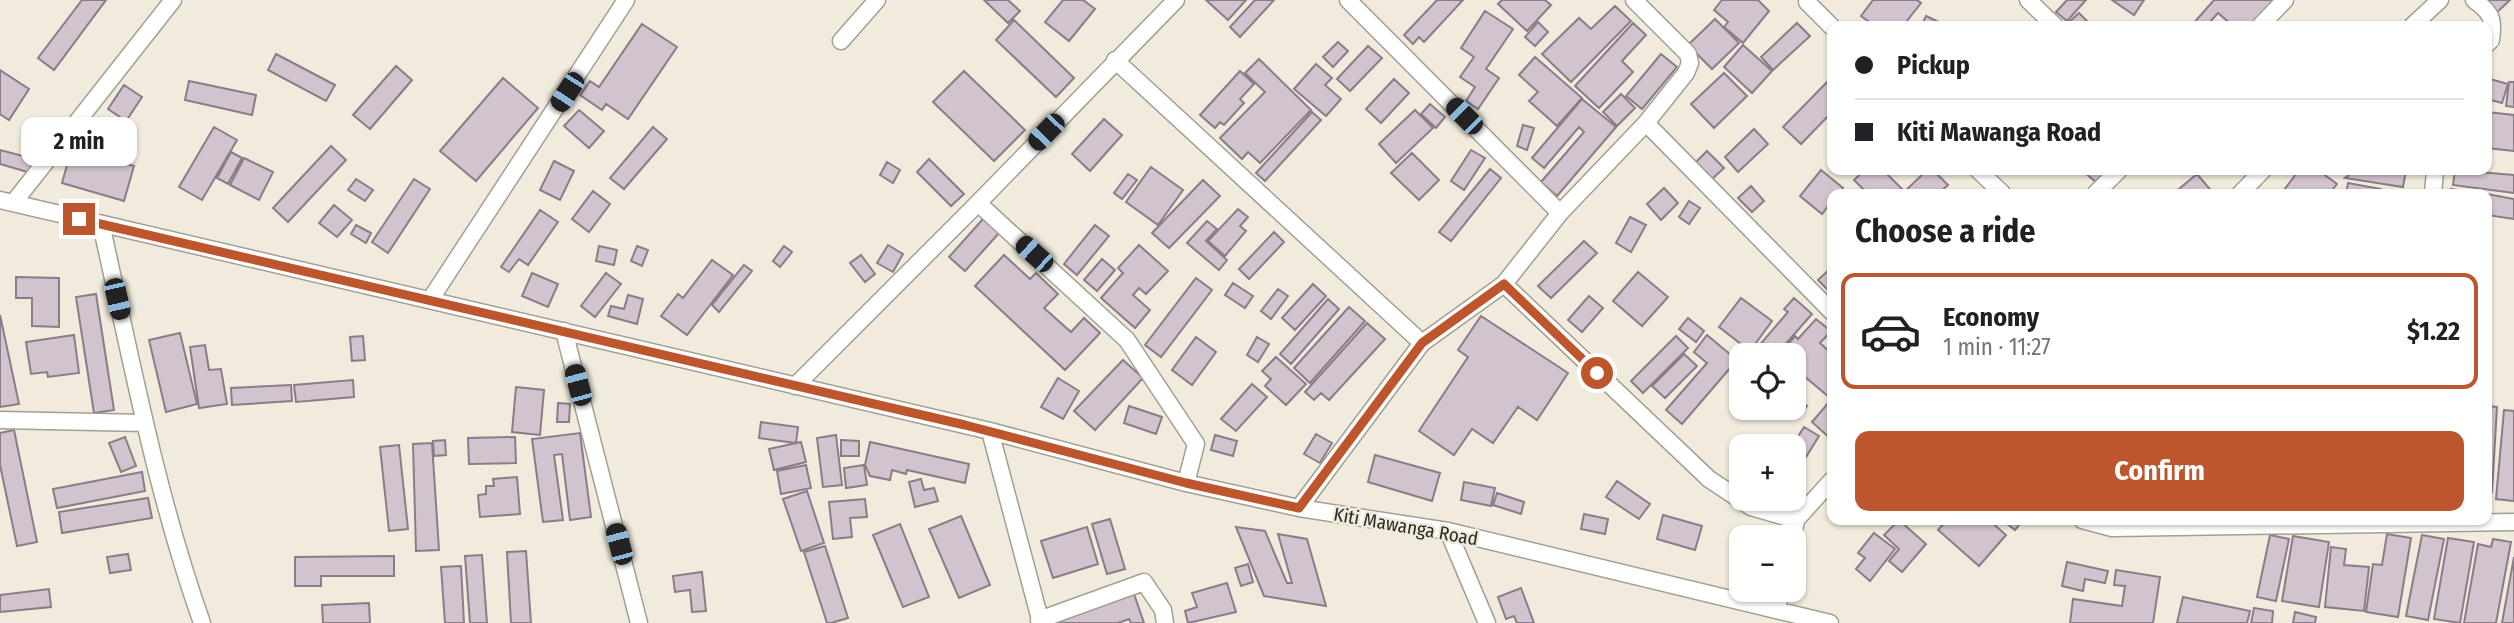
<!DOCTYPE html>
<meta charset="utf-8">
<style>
body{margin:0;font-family:"Fira Sans Condensed",sans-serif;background:#f2f2f2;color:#202124;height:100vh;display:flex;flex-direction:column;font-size:26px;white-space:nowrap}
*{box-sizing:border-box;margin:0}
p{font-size:23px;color:#757577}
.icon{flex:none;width:38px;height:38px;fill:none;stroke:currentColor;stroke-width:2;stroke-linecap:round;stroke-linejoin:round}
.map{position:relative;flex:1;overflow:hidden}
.sheet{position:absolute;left:1827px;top:189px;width:665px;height:336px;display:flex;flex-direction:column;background:#fff;border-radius:14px;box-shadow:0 2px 5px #0004}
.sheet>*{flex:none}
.banner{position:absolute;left:1827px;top:21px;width:665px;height:154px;border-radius:14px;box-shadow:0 2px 5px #0004;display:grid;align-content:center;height:154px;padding:0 28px;background:#fff}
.buttons{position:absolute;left:1729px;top:343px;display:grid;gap:14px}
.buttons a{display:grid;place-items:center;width:77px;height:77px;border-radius:14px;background:#fff;box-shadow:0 2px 5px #0004;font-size:35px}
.end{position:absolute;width:32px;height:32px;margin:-16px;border:9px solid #bd562c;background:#fff;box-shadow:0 0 0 4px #fff}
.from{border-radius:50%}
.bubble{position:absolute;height:49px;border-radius:14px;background:#fff;box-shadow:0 2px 5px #0004;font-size:23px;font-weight:700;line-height:49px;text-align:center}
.car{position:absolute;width:21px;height:42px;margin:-21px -10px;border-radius:9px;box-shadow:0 0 5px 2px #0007;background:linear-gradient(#222 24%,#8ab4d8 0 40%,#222 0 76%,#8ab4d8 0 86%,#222 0)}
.banner b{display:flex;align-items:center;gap:24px;height:66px;font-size:26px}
.banner b+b{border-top:2px solid #e0e0e0}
.banner i{width:18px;height:18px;background:#202124}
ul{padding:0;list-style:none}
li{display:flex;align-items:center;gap:21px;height:116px;margin:0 14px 10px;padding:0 14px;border:4px solid transparent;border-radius:14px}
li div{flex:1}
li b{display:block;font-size:26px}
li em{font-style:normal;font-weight:700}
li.current{border-color:#bd562c}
li>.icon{width:63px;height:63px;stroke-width:1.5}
h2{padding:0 28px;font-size:32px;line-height:84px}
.primary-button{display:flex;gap:14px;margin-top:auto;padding:14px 28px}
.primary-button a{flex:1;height:80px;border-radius:14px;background:#bd562c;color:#fff;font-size:28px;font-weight:700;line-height:80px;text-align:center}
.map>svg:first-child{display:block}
.building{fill:#d1c4cf;stroke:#897d87;stroke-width:2}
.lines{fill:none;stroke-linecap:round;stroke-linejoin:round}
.street-casing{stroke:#a39f91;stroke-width:19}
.street{stroke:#fff;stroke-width:16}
.route{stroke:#bd562c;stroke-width:9}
.labels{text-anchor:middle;stroke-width:5;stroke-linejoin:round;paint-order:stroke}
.street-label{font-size:19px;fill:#2c2a25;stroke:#f0ebdc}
</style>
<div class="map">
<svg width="2514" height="623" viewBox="0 0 2514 623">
<rect width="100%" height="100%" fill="#f0ebdc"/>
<path class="building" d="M82 0H106L54 70 38 58Z
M984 0H1008L1020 11 1008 23Z
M1063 0H1083L1095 9 1069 41 1045 22Z
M1206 0H1246L1228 20Z
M1255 0H1274L1240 37 1230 27Z
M1437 0H1463L1424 42 1419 37 1413 44 1404 35Z
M1502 0H1545L1551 5 1527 31 1498 4Z
M1722 0H1758L1769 11 1743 43 1724 27 1728 22 1714 10Z
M1873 0H1917L1921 3 1903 26H1875L1861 16Z
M2067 0H2086L2067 21 2056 12Z
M2112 0H2144L2134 15Z
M2214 0H2278L2255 26H2233L2218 13 2208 24 2211 26H2193L2192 25Z
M2481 0H2510L2494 15Z
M1615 6 1631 21 1571 82 1542 54 1579 18 1591 29Z
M1485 11 1513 29 1486 69 1499 78 1478 109 1466 101 1475 87 1460 77 1474 57 1461 48Z
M2079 13 2092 26 2067 24Z
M1926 16 1947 26H1921Z
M1715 19 1739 43 1712 69 1688 45Z
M1014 20 1074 78 1056 97 996 40Z
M1538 22 1548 32 1535 46 1525 37Z
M1633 23 1646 35 1622 61 1633 72 1599 108 1575 86Z
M1797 23 1810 36 1773 70 1761 57Z
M642 24 677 47 628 119 606 104 602 110 580 95 590 81 599 87Z
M1338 42 1348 51 1333 67 1323 57Z
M1743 45 1772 71 1752 93 1724 67Z
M1368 46 1382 58 1350 91 1337 79Z
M276 54 335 85 326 101 268 70Z
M1661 54 1677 67 1642 109 1626 96Z
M1535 57 1582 98 1557 126 1529 101 1538 92 1519 75Z
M1259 59 1311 110 1260 163 1248 152 1242 159 1220 138 1265 92 1245 73Z
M1316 64 1332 78 1325 85 1341 99 1326 116 1294 89Z
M396 66 412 80 370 129 353 115Z
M0 70 29 89 9 120 0 114Z
M964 71 1025 130 994 161 933 102Z
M1240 71 1254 84 1240 99 1244 103 1224 125 1220 122 1215 128 1200 115Z
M1724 73 1747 96 1714 128 1691 104Z
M1832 77V112L1801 144 1783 127Z
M503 78 538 108 476 181 440 151Z
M1394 79 1409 93 1381 123 1366 109Z
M2490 79 2508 84 2502 103 2487 99Z
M189 81 256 95 252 115 185 100Z
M2509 82H2514V107L2506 106Z
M124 85 142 97 126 121 108 109Z
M1621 94 1635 108 1617 126 1603 112Z
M1582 99 1616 127 1557 196 1541 182 1584 132 1579 127 1544 168 1532 158Z
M1430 104 1445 117 1436 128 1421 114Z
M579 110 604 131 589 148 564 126Z
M1415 110 1433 128 1396 163 1379 144Z
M1312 112 1321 120 1265 181 1256 173Z
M2487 112 2514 115V151L2487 148Z
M1104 119 1122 135 1090 171 1072 154Z
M1523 125 1534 128 1527 150 1517 146Z
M31 126 57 133 51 153 37 149 31 173 0 164V150L23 156Z
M214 127 237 140 202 200 179 187Z
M653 127 667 139 624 189 610 178Z
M1754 129 1768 144 1738 172 1725 157Z
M74 140 101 148 99 156 134 166 124 201 62 183Z
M331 146 346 160 288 222 273 208Z
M1471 150 1485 158 1464 190 1451 181Z
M1707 151 1724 168 1712 179 1696 162Z
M231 152 242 158 228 184 217 178Z
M1412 153 1439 180 1419 200 1391 173Z
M244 158 273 172 259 200 230 185Z
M929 159 964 194 951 206 917 172Z
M554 161 574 171 560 200 540 190Z
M887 162 900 170 893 183 880 175Z
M1151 167 1183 190 1158 225 1126 202Z
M1490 169 1501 178 1451 241 1439 232Z
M1821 170 1843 188 1838 194H1832V201L1822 214 1800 196Z
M1865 170H1893L1888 175 1903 190 1898 194H1868L1854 180Z
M1927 170H1933L1948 185 1938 194H1902Z
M2088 170H2109L2097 183 2085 173Z
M2299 170H2318L2337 184 2329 194H2281Z
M2356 170H2396L2406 171 2403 187 2345 178Z
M2455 170 2514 175V193L2453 185Z
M1128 174 1137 180 1122 199 1114 193Z
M2197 174 2214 194H2173Z
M356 179 373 190 365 201 348 190Z
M414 179 430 189 388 253 372 242Z
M1203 180 1220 196 1169 248 1152 233Z
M2348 183 2381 189 2380 194H2346Z
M1751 186 1764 201 1752 212 1738 198Z
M1664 188 1678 203 1661 220 1647 204Z
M2451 189 2485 194H2451Z
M593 191 610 204 589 232 572 219Z
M2487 194 2514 199V219L2487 215Z
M1689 201 1700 208 1689 224 1679 217Z
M334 205 352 220 337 237 319 223Z
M1238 209 1248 217 1240 226 1246 231 1225 256 1208 241Z
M540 210 558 222 528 265 519 259 509 272 501 267Z
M1630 217 1646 225 1631 252 1616 243Z
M983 219 999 233 965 271 949 257Z
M1207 221 1217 229 1206 241 1227 260 1219 270 1187 243Z
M356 225 371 233 366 243 351 234Z
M1095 225 1109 236 1077 275 1064 264Z
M1274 232 1284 242 1249 279 1239 269Z
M1584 241 1597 253 1551 298 1538 286Z
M888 245 903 254 893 272 877 263Z
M1139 245 1168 271 1146 294 1139 288 1133 295 1150 310 1135 328 1101 298 1123 273 1118 268Z
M599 246 617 250 614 265 596 261Z
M637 246 648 250 642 266 631 261Z
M784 246 792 252 780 267 773 261Z
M861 255 875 274 865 282 850 263Z
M1004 255 1030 279 1036 273 1058 294 1044 308 1071 332 1084 318 1100 333 1065 370 975 286Z
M1102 259 1115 270 1097 291 1084 280Z
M712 260 733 275 687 335 661 316 678 294 683 298Z
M744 265 752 271 719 312 712 305Z
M1832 267V286L1828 290 1818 280Z
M1638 272 1668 297 1642 326 1613 301Z
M532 273 558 284 548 307 522 296Z
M606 273 621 284 595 317 581 306Z
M16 277 59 278V327L32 326V298H16Z
M1196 278 1212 290 1161 357 1145 345Z
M1233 283 1253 296 1245 308 1225 295Z
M1313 284 1326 296 1295 330 1282 318Z
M1278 289 1288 296 1271 319 1261 311Z
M96 294 114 410 94 413 76 297Z
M628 295 643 299 637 324 608 316 611 306 624 309Z
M1589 296 1603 308 1582 332 1568 320Z
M1741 298 1772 321 1750 351 1719 327Z
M1794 298 1812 314 1782 348 1784 349 1795 336 1798 339 1816 319 1831 331 1820 343 1832 354V393L1829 397 1798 371 1794 376V355H1751L1788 312 1784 309Z
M1328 299 1339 309 1291 364 1280 354Z
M1349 307 1365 321 1310 383 1294 368Z
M0 315 19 404 0 407Z
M1481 316 1568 373 1537 420 1518 407 1493 443 1472 429 1454 455 1419 431 1468 357 1458 350Z
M1688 318 1704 331 1696 342 1679 329Z
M1367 323 1385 339 1329 400 1321 393 1314 400 1305 392Z
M180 333 197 404 166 412 149 340Z
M74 335 79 373 48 377 47 372 31 374 26 342Z
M1707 335 1737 360 1682 424 1666 410 1707 363 1694 352Z
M363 336 365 360 352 361 350 337Z
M1676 336 1688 348 1643 393 1631 381Z
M1196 337 1216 352 1192 385 1172 370Z
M1257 337 1269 344 1258 362 1247 355Z
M205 345 209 370 221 369 227 404 199 408 190 347Z
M1684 354 1697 366 1665 398 1652 386Z
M1276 357 1306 384 1286 405 1265 386 1271 379 1262 371Z
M1123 360 1143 378 1095 430 1074 411Z
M1058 378 1079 391 1063 419 1041 407Z
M353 380 354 397 296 402 294 385Z
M1252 384 1267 397 1236 431 1221 419Z
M291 385 292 401 232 405 231 388Z
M516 387 544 390 540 435 512 432Z
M1794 395 1807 406 1799 417 1787 408H1794Z
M1830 401 1832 403V440L1812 422Z
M558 403 570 404 569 422H557Z
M1129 406 1162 417 1156 434 1124 423Z
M2487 406 2497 407 2492 492H2487Z
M2504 410 2514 411V501L2496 499Z
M761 422 798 427 796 443 759 438Z
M1804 427 1819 436 1806 457 1792 446Z
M14 430 37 542 17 546 0 465V433Z
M580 433 591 517 570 520 562 454 554 455 563 520 543 522 532 439Z
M1316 434 1332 443 1320 463 1304 454Z
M836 435 842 485 823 487 817 438Z
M1215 435 1237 441 1233 456 1211 450Z
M125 437 136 466 121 472 109 443Z
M515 437 516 463 469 464 468 438Z
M445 440 446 455 434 456 433 441Z
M841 440 859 441V456H841Z
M801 442 806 462 774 470 769 449Z
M870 442 969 464 965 483 907 470 906 474 892 470 890 480 870 476 865 465Z
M432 443 439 550 416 551 413 444Z
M399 445 408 529 389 531 380 447Z
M1375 455 1440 473 1432 501 1368 482Z
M806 465 811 488 781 494 777 471Z
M864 465 867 485 846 488 844 468Z
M142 472 145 491 57 508 53 489Z
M517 477 520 514 480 517 478 495 486 494V486H494L493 479Z
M921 479 924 490 934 488 938 501 915 507 909 482Z
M1617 481 1650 504 1639 519 1606 497Z
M1464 482 1495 488 1491 506 1461 500Z
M807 491 824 543 801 551 783 499Z
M1497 493 1524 502 1521 514 1493 505Z
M148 498 152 518 62 533 59 512Z
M865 499 867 517 850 518 852 537 833 539 829 502Z
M1584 514 1608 519 1605 534 1581 529Z
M1663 515 1702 526 1695 550 1657 539Z
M961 516 990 585 959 598 929 529Z
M1110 519 1125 569 1107 574 1092 524Z
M1899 520 1926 544 1902 572 1889 561 1899 549 1884 535Z
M1947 520H1989L2006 535 1979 566 1938 530Z
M2002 520H2023L2015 530Z
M900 524 929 597 903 607 873 535Z
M1087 527 1098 564 1053 578 1041 541Z
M1236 527 1265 531 1287 583H1292L1278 534 1307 539 1326 606 1264 596Z
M1874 533 1895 549 1870 581 1856 569 1865 558 1858 553Z
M2387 534 2411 538 2398 617 2366 612 2373 564 2382 565Z
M2270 535 2289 539 2276 601 2257 597Z
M2422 535 2444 539 2428 620 2406 616Z
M2293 536 2329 542 2319 607 2282 601Z
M2448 538 2474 542 2460 623 2434 619Z
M2493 539 2511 542 2496 623H2464L2478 544 2491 547Z
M825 546 848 618 831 623H827L804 552Z
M2331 547 2346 549 2344 565 2369 567 2364 611 2325 607Z
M526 551 531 623H511L507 552Z
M128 554 131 570 110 573 107 557Z
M482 555 487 623H470L465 556Z
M394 556V576H321V586H295V557Z
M2514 557V623H2502Z
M2067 562 2108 571 2105 583 2085 579 2083 591 2062 586Z
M1248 564 1253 582 1241 586 1235 568Z
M461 566 464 623H445L441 567Z
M2116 570 2160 577 2153 623H2070L2073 599 2122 606 2125 586 2114 585Z
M702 572 706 611 692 612 690 590 675 592 673 576Z
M1227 583 1236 612 1188 623 1185 611 1197 607 1192 593Z
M1521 588 1534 623H1517L1514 616 1506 619 1498 597Z
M49 589 51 607 0 612V595Z
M1134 594 1144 623H1131L1129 619 1118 623H1053Z
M2183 597 2250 611 2247 623H2177Z
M369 603 370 623H323L322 605Z
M2254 608 2273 611 2272 623H2251Z
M2295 612 2316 617 2315 623H2293Z"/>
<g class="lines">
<g class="street-casing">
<path id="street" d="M1348 0 1560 213
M2028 0 2055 26
M2474 0C2492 13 2494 19 2491 40L2487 44
M1807 2 1832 27
M2260 26 2285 0
M2412 26 2440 0
M841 41 877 0
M1115 60 1422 343 1299 508
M1646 123 1832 312
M1978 170 2003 194
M2095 194 2119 170
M2240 194 2263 170
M2433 194 2435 170
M0 200 990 431 1186 483 1299 508 1448 531 1830 623
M14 202 173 0
M978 203 1127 340 1196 444 1186 483
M101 224C131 358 156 493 202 623
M1504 284 1709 479 1751 507 1796 520
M430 300 626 0
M564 331 639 623
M1422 343 1504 284 1560 213 1646 123 1686 73 1690 63 1688 54 1634 0
M795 386 978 203 1176 0
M0 420 145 423
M990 431 1041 623
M2082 520 2112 528 2514 522
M1448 531 1487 623
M1793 537 1796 520 1832 480
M1777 610 1781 590
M1039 620 1144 582 1163 610 1165 623"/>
</g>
<use href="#street" class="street"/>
</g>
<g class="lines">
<path class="route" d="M79 219 965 425 1186 483 1299 508 1422 343 1504 284 1597 373"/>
</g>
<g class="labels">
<g class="street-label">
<text transform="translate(1406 526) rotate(10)" y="7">Kiti Mawanga Road</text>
</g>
</g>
</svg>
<div class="buttons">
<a><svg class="icon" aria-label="locate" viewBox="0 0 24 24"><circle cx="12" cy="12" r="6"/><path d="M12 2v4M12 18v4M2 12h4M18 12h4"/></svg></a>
<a>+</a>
<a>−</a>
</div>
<i class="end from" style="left:1597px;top:373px"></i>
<i class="end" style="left:79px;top:219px"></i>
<div class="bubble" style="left:21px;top:117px;width:116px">2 min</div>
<i class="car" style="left:567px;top:92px;rotate:213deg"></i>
<i class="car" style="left:1464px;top:116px;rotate:315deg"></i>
<i class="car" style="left:1046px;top:132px;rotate:224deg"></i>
<i class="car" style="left:1034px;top:254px;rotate:312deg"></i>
<i class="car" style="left:117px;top:299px;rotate:167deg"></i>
<i class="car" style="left:578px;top:385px;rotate:345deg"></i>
<i class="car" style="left:619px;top:544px;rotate:345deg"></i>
<div class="banner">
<b><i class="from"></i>Pickup</b>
<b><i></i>Kiti Mawanga Road</b>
</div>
<section class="sheet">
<h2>Choose a ride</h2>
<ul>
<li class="current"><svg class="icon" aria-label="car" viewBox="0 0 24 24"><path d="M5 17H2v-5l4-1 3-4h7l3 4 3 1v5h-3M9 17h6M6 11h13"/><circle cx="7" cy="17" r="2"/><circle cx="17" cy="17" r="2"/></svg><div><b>Economy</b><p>1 min · 11:27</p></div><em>$1.22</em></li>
</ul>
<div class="primary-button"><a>Confirm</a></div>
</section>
</div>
